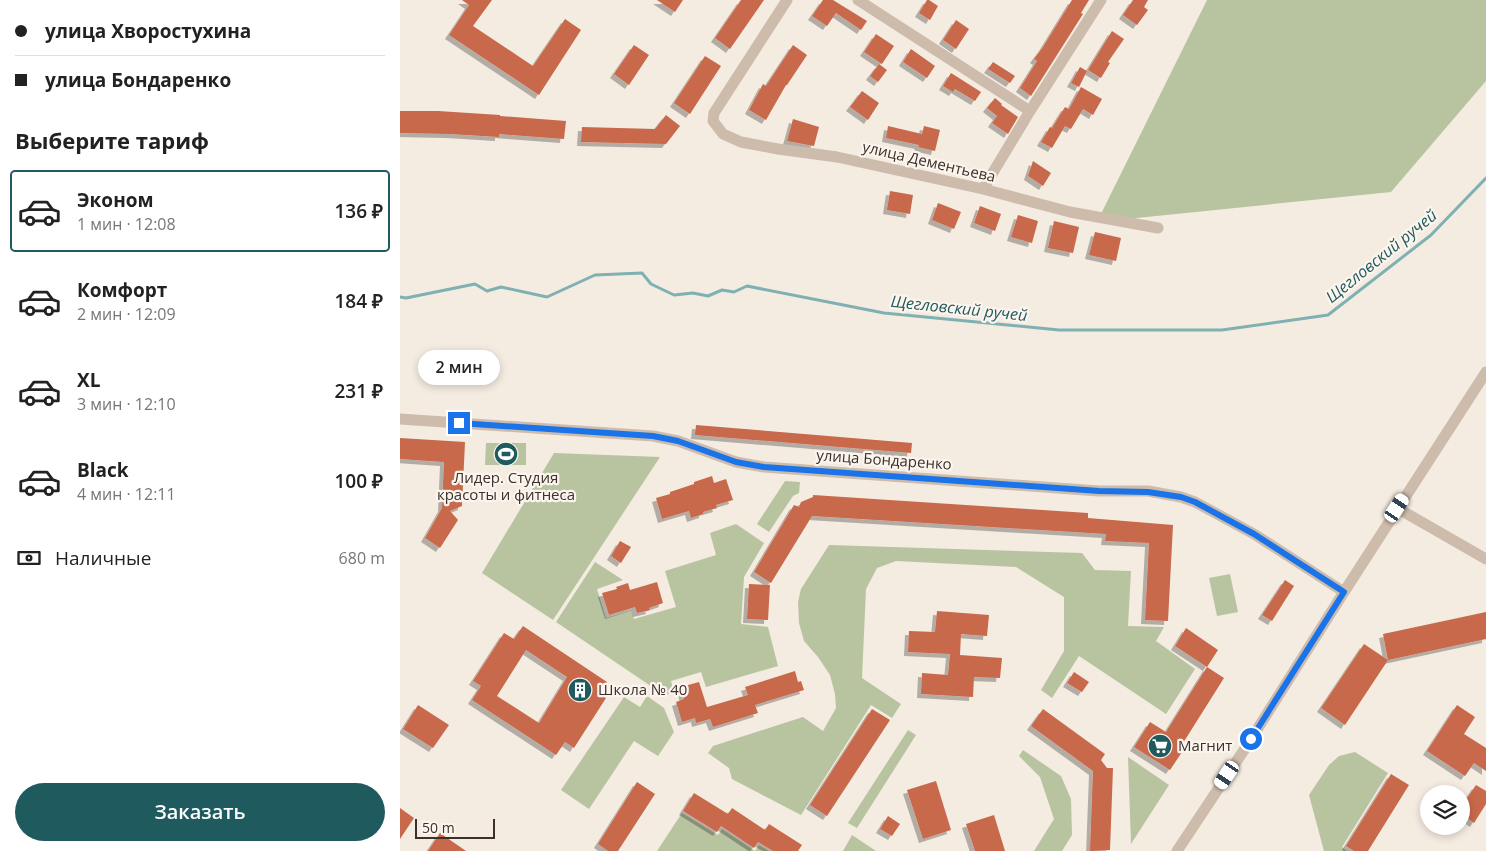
<!DOCTYPE html>
<html lang="ru">
<meta charset="utf-8">
<style>
body{margin:0;font-family:"Open Sans",sans-serif;background:#f2f2f2;color:#222;height:100vh;display:flex;flex-direction:column;font-size:19px;white-space:nowrap}
*{box-sizing:border-box;margin:0}
p{font-size:16px;color:#767676}
.icon{flex:none;width:28px;height:28px;fill:none;stroke:currentColor;stroke-width:2;stroke-linecap:round;stroke-linejoin:round}
.map{position:relative;flex:1;overflow:hidden}
.details{display:flex;flex-direction:column;background:#fff;width:400px}
.details>*{flex:none}
.guide{display:grid;align-content:center;height:110px;padding:0 15px;background:#fff}
.controls{position:absolute;left:1020px;top:785px;display:grid;gap:10px}
.controls a{display:grid;place-items:center;width:50px;height:50px;border-radius:50%;background:#fff;box-shadow:0 2px 8px #0003;font-size:25px}
.scale{position:absolute;left:15px;bottom:12px;width:80px;box-sizing:border-box;padding-left:5px;border:2px solid #3b302b;border-top:0;font-size:14px;line-height:18px;white-space:nowrap;color:#3b302b;-webkit-text-stroke:4px #fbf5ee;paint-order:stroke}
.end{position:absolute;width:22px;height:22px;margin:-11px;border:6px solid #1a73e8;background:#fff;box-shadow:0 0 0 2px #fff}
.from{border-radius:50%}
.bubble{position:absolute;height:35px;border-radius:18px;background:#fff;box-shadow:0 2px 8px #0003;font-size:16px;font-weight:600;line-height:35px;text-align:center}
.car{position:absolute;width:15px;height:30px;margin:-15px -8px;border-radius:6px;box-shadow:0 0 4px 1px #0007;background:linear-gradient(#fff 24%,#345 0 40%,#fff 0 76%,#345 0 86%,#fff 0)}
.guide b{display:flex;align-items:center;gap:18px;height:48px;font-size:19px}
.guide b+b{border-top:1px solid #e0e0e0}
.guide i{width:12px;height:12px;background:#222}
ul{padding:0;list-style:none}
li{display:flex;align-items:center;gap:15px;height:82px;margin:0 10px 8px;padding:0 5px;border:2px solid transparent;border-radius:5px}
li div{flex:1}
li b{display:block;font-size:19px}
li em{font-style:normal;font-weight:600}
li.current{border-color:#1f5a5e}
li>.icon{width:45px;height:45px;stroke-width:1.5}
h2{padding:0 15px;font-size:22px;line-height:60px}
.pay{display:flex;align-items:center;gap:12px;height:55px;padding:0 15px;font-size:19px}
.pay p{margin-inline-start:auto}
.action{display:flex;gap:10px;margin-top:auto;padding:10px 15px}
.action a{flex:1;height:58px;border-radius:30px;background:#1f5a5e;color:#fff;font-size:20px;font-weight:600;line-height:58px;text-align:center}
main{display:flex;flex:1;min-height:0}
.map>svg:first-child{display:block}
.green{fill:#b8c4a0}
.lines{fill:none;stroke-linecap:round;stroke-linejoin:round}
.stream{stroke:#7fb0b2;stroke-width:3}
.building{fill:#c8694b;fill-rule:evenodd;filter:url(#shadow)}
.minor{stroke:#cdbbac;stroke-width:11}
.route{stroke:#1a73e8;stroke-width:6}
.labels{text-anchor:middle;stroke-width:4.5;stroke-linejoin:round;paint-order:stroke}
.street-label{font-size:15px;fill:#3b302b;stroke:#fbf5ee}
.poi-label{font-size:15px;fill:#3b302b;stroke:#fbf5ee;text-anchor:start}
.water-label{font-size:16px;font-style:italic;fill:#1f5a5e;stroke:#fbf5ee}
</style>
<main>
<section class="details">
<div class="guide">
<b><i class="from"></i>улица Хворостухина</b>
<b><i></i>улица Бондаренко</b>
</div>
<h2>Выберите тариф</h2>
<ul>
<li class="current"><svg class="icon" aria-label="car" viewBox="0 0 24 24"><path d="M5 17H2v-5l4-1 3-4h7l3 4 3 1v5h-3M9 17h6M6 11h13"/><circle cx="7" cy="17" r="2"/><circle cx="17" cy="17" r="2"/></svg><div><b>Эконом</b><p>1 мин · 12:08</p></div><em>136 ₽</em></li>
<li><svg class="icon" aria-label="car" viewBox="0 0 24 24"><path d="M5 17H2v-5l4-1 3-4h7l3 4 3 1v5h-3M9 17h6M6 11h13"/><circle cx="7" cy="17" r="2"/><circle cx="17" cy="17" r="2"/></svg><div><b>Комфорт</b><p>2 мин · 12:09</p></div><em>184 ₽</em></li>
<li><svg class="icon" aria-label="car" viewBox="0 0 24 24"><path d="M5 17H2v-5l4-1 3-4h7l3 4 3 1v5h-3M9 17h6M6 11h13"/><circle cx="7" cy="17" r="2"/><circle cx="17" cy="17" r="2"/></svg><div><b>XL</b><p>3 мин · 12:10</p></div><em>231 ₽</em></li>
<li><svg class="icon" aria-label="car" viewBox="0 0 24 24"><path d="M5 17H2v-5l4-1 3-4h7l3 4 3 1v5h-3M9 17h6M6 11h13"/><circle cx="7" cy="17" r="2"/><circle cx="17" cy="17" r="2"/></svg><div><b>Black</b><p>4 мин · 12:11</p></div><em>100 ₽</em></li>
</ul>
<div class="pay"><svg class="icon" aria-label="cash" viewBox="0 0 24 24"><path d="M3 7h18v10H3z"/><circle cx="12" cy="12" r="2"/></svg>Наличные<p>680 m</p></div>
<div class="action"><a>Заказать</a></div>
</section>
<div class="map">
<svg width="1086" height="851" viewBox="0 0 1086 851">
<defs>
<filter id="shadow"><feDropShadow dx="-4" dy="4" stdDeviation="0" flood-color="#0004"/></filter>
</defs>
<rect width="100%" height="100%" fill="#f4ebe1"/>
<path class="green" d="M807 0H1086V81L991 192 697 222Z
M86 443H126V465H85Z
M154 453 260 457 153 620 82 573Z
M385 481 400 482 399 493 393 496 369 532 357 524Z
M336 524 364 543 344 577 341 624 368 627 378 666 306 687 301 672 271 681 274 693 264 695 156 622 195 562 223 580 197 589 206 618 231 611 234 619 276 607 265 571 316 555 310 533Z
M429 545 682 553 695 570 731 571 728 626 764 627 756 641 795 669 766 714 679 656 652 698 641 690 664 651V597L616 567 496 561 477 568 466 589 462 678 501 704 492 718 471 705 401 815 332 779 329 768 308 753 313 746 403 717 423 731 436 708 435 694 430 675 418 657 404 641 399 623 398 602 401 589Z
M830 574 838 612 817 616 809 578Z
M247 696 264 708 274 732 258 756 234 741 189 809 161 790 224 697 240 707Z
M508 730 516 735 457 828 448 823Z
M623 750 661 776 671 799 672 835 662 851H634L654 819 640 777 619 756Z
M955 752 988 773 942 847 947 851H924L909 795 929 765 939 756Z
M728 757 769 785 731 844Z
M282 813 318 835 322 829 355 851 359 845 369 851H257Z
M452 835 476 851H443Z"/>
<g class="lines">
<path class="stream" d="M0 297 6 298 75 284 87 291 101 287 147 297 195 275 242 273 251 284 274 295 293 293 308 296 322 290 334 292 347 286 484 313 659 330H822L928 315 1031 235 1086 178"/>
</g>
<path class="building" d="M62 0H92L73 26 133 66 165 19 181 30 139 95 49 35 69 5Z
M257 0H283L275 12Z
M341 0H364L330 49 315 38Z
M423 0H433L467 21 461 30 436 13 427 26 412 16Z
M527 0H529L538 6 530 20 519 13Z
M672 0H689L681 13 683 14 631 96 620 88 637 61 634 59 643 47Z
M733 0H748L744 7 748 10 737 25 723 15Z
M556 20 569 29 556 49 543 40Z
M712 31 724 39 708 62 710 63 701 78 688 70Z
M476 34 494 46 482 64 464 52Z
M234 45 249 55 229 85 214 74Z
M393 45 407 55 387 85H386L366 120 349 110 363 84 366 86Z
M511 49 535 66 527 78 503 62Z
M305 56 321 66 290 114 274 103Z
M593 62 615 76 610 83 588 69Z
M479 64 487 70 478 82 470 76Z
M680 67 687 71 679 87 671 83Z
M551 73 581 92 575 101 555 89 553 92 543 86Z
M681 87 702 99 693 115 683 109 671 129 665 126 652 148 641 142 650 127 652 128 665 107 669 109Z
M462 91 479 103 468 120 450 107Z
M595 98 602 104 601 105 618 117 608 134 592 123 597 116 587 108Z
M0 111H38L100 115V116L166 121 164 139 99 134V137L50 134 0 133Z
M266 115 280 126 266 144 181 142 182 127 255 129Z
M393 119 419 127 414 146 387 141Z
M488 126 522 134 524 126 540 130 535 151 518 147 519 145 486 138Z
M633 161 651 173 643 186 628 176Z
M490 191 513 195 510 214 487 210Z
M538 203 561 212 554 229 532 220Z
M580 206 601 214 595 231 574 223Z
M618 215 638 221 632 243 611 237Z
M654 221 679 227 673 253 648 248Z
M695 232 721 238 716 261 689 255Z
M296 425 512 443 511 453 295 435Z
M0 438 65 442 62 506 50 511 58 520 40 548 25 538 42 508 44 462 0 459Z
M312 476 314 483 326 479 333 500 316 505 317 508 303 512V514L291 518 289 511 262 519 256 498 270 494V492L294 484V482Z
M413 495 688 513V518L773 525 768 621 745 620 749 543 705 541 706 534 412 516 371 583 354 572 394 505 399 507 401 502 413 497Z
M220 541 231 547 221 563 211 556Z
M885 580 894 586 872 621 862 615Z
M257 582 263 603 249 608 250 610 237 613 235 607 209 615 202 593 217 589 216 587 228 583 230 590Z
M349 584 370 585 368 620 347 619Z
M537 611 589 615 587 636 561 634 560 655 602 658 600 678 574 677 573 697 521 694 522 673 548 675 550 654 508 652 509 631 535 632Z
M1086 612V639L988 660 983 634Z
M123 626 207 682 199 693 206 698 174 748 165 742 156 755 72 700 81 686 73 681 104 633 114 639ZM126 650 167 677 139 723 97 696Z
M786 628 818 650 807 667 775 646Z
M964 644 988 660 945 725 921 708Z
M807 667 824 678 783 743 786 746 770 770 734 747 750 722 766 732Z
M395 671 398 682 401 681 404 690 355 705 358 713 313 727 310 719 296 723 295 718 282 722 276 702 284 699 281 687 299 682 307 707 348 695 345 687Z
M674 672 689 682 682 692 667 683Z
M18 705 49 725 33 748 3 729Z
M1057 705 1075 717 1064 734 1086 748V771L1074 763 1065 776 1027 751Z
M472 709 490 720 427 816 410 805Z
M643 709 705 754 701 760 707 768H713L710 850 690 851 693 771 631 726Z
M991 774 1009 785 968 851H954L946 846Z
M536 781 551 830 523 839 507 790Z
M237 782 255 794 218 851H208L198 844Z
M1076 785 1086 791V804L1074 823 1061 814V807Z
M294 793 328 814 332 808 365 830 369 824 402 845 398 851H373L358 842 354 848 321 826 317 832 283 811Z
M0 808 14 818 0 839Z
M594 815 605 851H575L566 824Z
M488 816 500 824 492 836 480 829Z
M40 833 66 851H28Z"/>
<g class="lines">
<path class="minor" d="M387 0 314 113 313 121 323 134 341 142 378 149 437 157 583 189 670 212 758 228
M458 0 630 111
M583 189 630 111 701 0
M0 419 253 436 278 441 336 462 364 467 699 491H748L781 497 795 502 854 534 944 592
M997 508 1086 559
M777 851 846 747 944 592 1086 372"/>
</g>
<g class="lines">
<path class="route" d="M59 423 253 436 278 441 336 462 364 467 699 491 748 492 781 497 795 502 854 534 944 592 851 739"/>
</g>
<defs>
<g id="stadium-disc" transform="scale(1.25)"><circle r="9.5" fill="#1f5a5e" stroke="#fbf5ee"/><path d="M0-5a6.5 5 0 1 0 0 10a6.5 5 0 1 0 0-10ZM-3.5-1.8h7v3.6h-7Z" fill="#fff"/></g>
<g id="building-disc" transform="scale(1.25)"><circle r="9.5" fill="#1f5a5e" stroke="#fbf5ee"/><path d="M-4-6H4V6H1V3H-1V6H-4ZM-2.5-4.3h1.7v1.8h-1.7ZM.8-4.3h1.7v1.8H.8ZM-2.5-1h1.7V.8h-1.7ZM.8-1h1.7V.8H.8Z" fill="#fff"/></g>
<g id="supermarket-disc" transform="scale(1.25)"><circle r="9.5" fill="#1f5a5e" stroke="#fbf5ee"/><path d="M-6-5.5h2.5l.6 2H6L4.5 2H-2.5L-4.4-4H-6ZM-1.5 3.2a1.3 1.3 0 1 0 .1 0ZM3 3.2a1.3 1.3 0 1 0 .1 0Z" fill="#fff"/></g>
</defs>
<g fill-rule="evenodd">
<use href="#stadium-disc" x="106" y="454"/>
<use href="#building-disc" x="180" y="690"/>
<use href="#supermarket-disc" x="760" y="746"/>
</g>
<g class="labels">
<g class="street-label">
<text transform="translate(529 162) rotate(13)" y="5">улица Дементьева</text>
<text transform="translate(484 460) rotate(4)" y="5">улица Бондаренко</text>
</g>
<g class="poi-label">
<text x="106" y="483" text-anchor="middle">Лидер. Студия<tspan x="106" dy="17">красоты и фитнеса</tspan></text>
<text x="198" y="695">Школа № 40</text>
<text x="778" y="751">Магнит</text>
</g>
<g class="water-label">
<text transform="translate(981 256) rotate(-39)" y="6">Щегловский ручей</text>
<text transform="translate(559 308) rotate(6)" y="6">Щегловский ручей</text>
</g>
</g>
</svg>
<div class="controls">
<a><svg class="icon" aria-label="layers" viewBox="0 0 24 24"><path d="M12 4l9 5-9 5-9-5zM3 14l9 5 9-5"/></svg></a>
</div>
<div class="scale">50 m</div>
<i class="end from" style="left:851px;top:739px"></i>
<i class="end" style="left:59px;top:423px"></i>
<div class="bubble" style="left:18px;top:350px;width:82px">2 мин</div>
<i class="car" style="left:997px;top:508px;rotate:33deg"></i>
<i class="car" style="left:827px;top:775px;rotate:214deg"></i>
</div>
</main>
